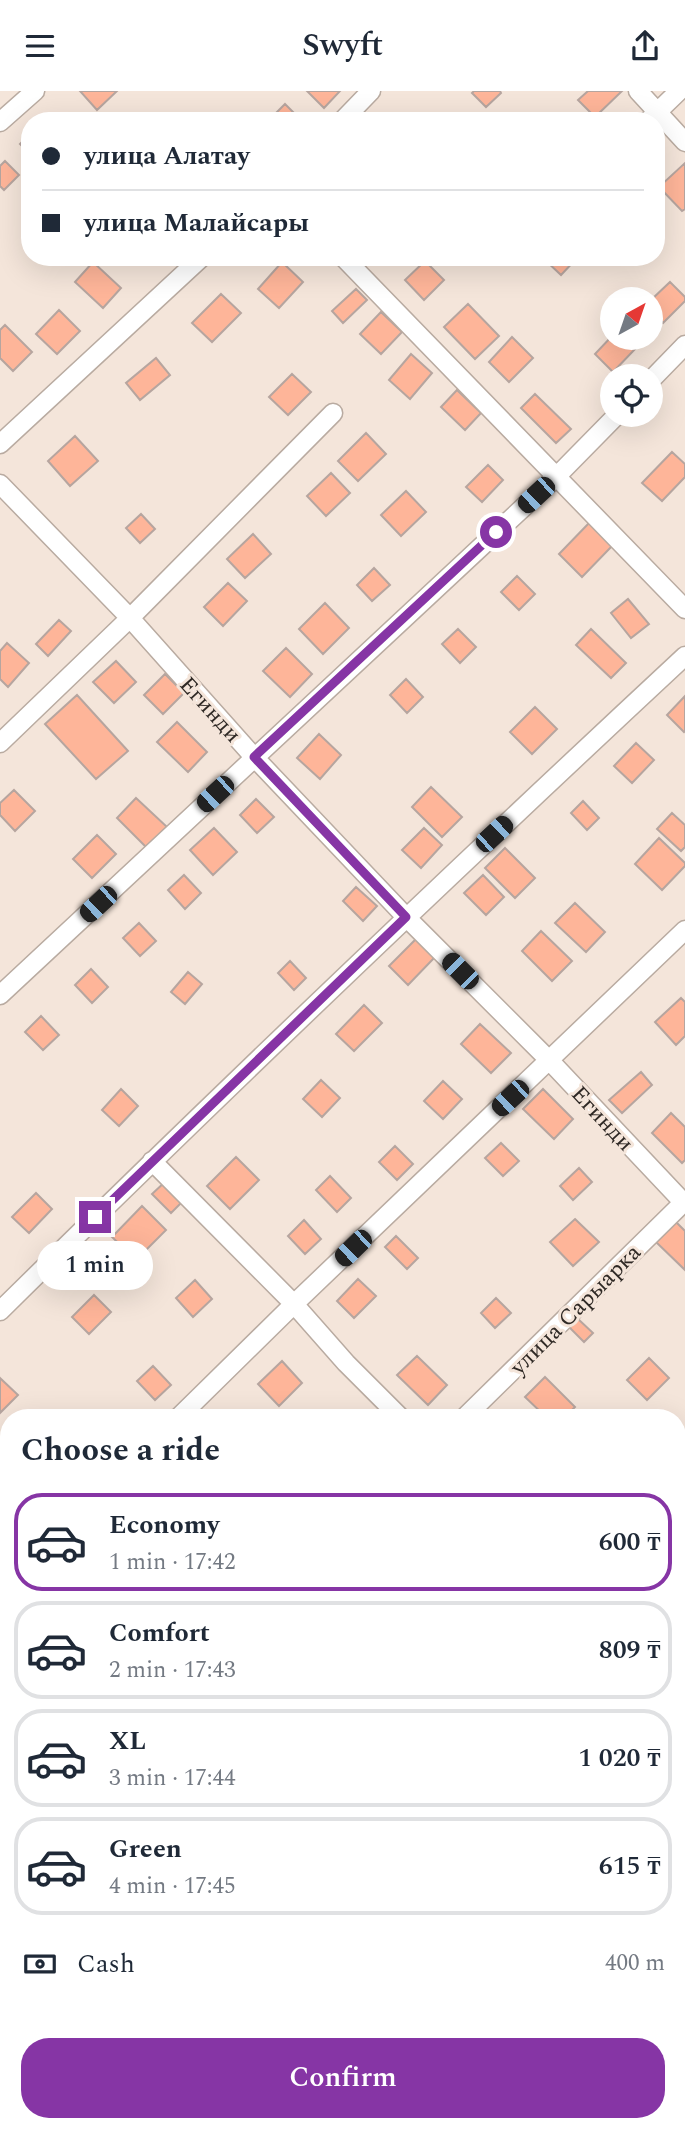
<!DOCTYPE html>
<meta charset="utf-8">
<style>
body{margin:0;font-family:Spectral,serif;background:#f2f2f3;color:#1f2937;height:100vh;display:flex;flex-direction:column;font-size:26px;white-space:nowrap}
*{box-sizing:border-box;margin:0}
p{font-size:23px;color:#747a83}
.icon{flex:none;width:38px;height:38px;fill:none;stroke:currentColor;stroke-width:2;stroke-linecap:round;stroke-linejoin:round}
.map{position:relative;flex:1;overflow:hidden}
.panel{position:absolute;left:0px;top:1318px;width:686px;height:723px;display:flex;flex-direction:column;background:#fff;border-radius:28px 28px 0 0;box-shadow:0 7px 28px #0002}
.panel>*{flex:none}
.guide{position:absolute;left:21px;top:21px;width:644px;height:154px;border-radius:28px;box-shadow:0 7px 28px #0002;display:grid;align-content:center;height:154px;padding:0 21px;background:#fff}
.needle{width:46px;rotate:40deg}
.tools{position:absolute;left:600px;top:196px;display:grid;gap:14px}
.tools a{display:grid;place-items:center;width:63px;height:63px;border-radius:50%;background:#fff;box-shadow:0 7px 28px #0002;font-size:35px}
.end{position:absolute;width:32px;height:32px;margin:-16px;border:9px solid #8635a5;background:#fff;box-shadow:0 0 0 4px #fff}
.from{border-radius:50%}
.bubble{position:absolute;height:49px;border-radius:24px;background:#fff;box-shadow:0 7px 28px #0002;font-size:23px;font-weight:600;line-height:49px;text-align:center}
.car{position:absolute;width:21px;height:42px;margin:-21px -10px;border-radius:9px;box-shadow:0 0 5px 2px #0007;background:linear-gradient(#222 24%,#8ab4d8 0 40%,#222 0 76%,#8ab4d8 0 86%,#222 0)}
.guide b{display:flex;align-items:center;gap:24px;height:66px;font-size:26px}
.guide b+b{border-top:2px solid #e0e1e3}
.guide i{width:18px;height:18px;background:#1f2937}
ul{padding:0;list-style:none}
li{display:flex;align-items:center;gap:21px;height:98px;margin:0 14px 10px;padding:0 7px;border:4px solid #e0e1e3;border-radius:28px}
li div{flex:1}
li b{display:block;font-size:26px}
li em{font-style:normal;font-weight:600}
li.selected{border-color:#8635a5}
li>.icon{width:63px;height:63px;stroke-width:1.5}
h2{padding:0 21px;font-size:32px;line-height:84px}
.pay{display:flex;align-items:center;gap:18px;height:77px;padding:0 21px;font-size:26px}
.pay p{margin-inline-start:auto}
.cta{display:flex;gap:14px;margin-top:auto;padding:14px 21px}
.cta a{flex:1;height:80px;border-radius:28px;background:#8635a5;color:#fff;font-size:28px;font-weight:600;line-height:80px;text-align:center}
header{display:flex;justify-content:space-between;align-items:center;height:91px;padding:0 21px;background:#fff;font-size:32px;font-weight:600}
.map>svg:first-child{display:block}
.green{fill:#b8cc9e}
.building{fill:#feb599;stroke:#b6a59f;stroke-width:2}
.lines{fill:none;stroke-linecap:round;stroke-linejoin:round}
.minor-casing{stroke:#b9aba1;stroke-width:21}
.minor{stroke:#fff;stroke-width:18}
.route{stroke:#8635a5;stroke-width:9}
.labels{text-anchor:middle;stroke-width:6;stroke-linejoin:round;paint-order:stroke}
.street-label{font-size:23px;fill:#2f2925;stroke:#f4e5da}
</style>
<header><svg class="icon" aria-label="menu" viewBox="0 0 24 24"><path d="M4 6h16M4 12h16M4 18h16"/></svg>Swyft<svg class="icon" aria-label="share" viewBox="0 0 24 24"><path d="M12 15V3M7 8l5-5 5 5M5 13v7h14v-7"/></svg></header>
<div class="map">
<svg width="685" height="2039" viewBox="0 0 685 2039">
<rect width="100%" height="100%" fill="#f4e5da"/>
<path class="green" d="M685 1983V2039H624L632 2032H677V1990Z"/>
<path class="building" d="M80 0H117L97 19Z
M307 0H340L324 17Z
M474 0H500L501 2 486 16 472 2Z
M588 0H622L595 26 578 9Z
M285 13 299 27 296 30H272L270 28Z
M30 43V63L20 53Z
M5 70 19 84 4 99 0 95V75Z
M685 72V118L682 120 659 96Z
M546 166H578L561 184 544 168Z
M425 170 444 189 424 209 405 189Z
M93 171 121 197 103 217 75 191Z
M282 171 303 191 279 217 258 198Z
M670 191 685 206V210L663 232 651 219V209Z
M356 198 367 209 343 232 332 220Z
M221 203 241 222 212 251 192 232Z
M468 213 499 245 475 268 444 236Z
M59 219 80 240 57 263 36 243Z
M381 221 402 241 381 263 360 243Z
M5 234 32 261 13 280 0 267V239Z
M612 245V247H628L637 256 613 281 595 263Z
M512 246 533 267 509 291 489 271Z
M411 263 432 282 410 308 389 289Z
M156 267 170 284 140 309 126 292Z
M292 283 311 301 288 324 269 306Z
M457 299 481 322 465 339 441 316Z
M535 303 571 338 556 352 521 317Z
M366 342 386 363 358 390 338 370Z
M75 345 98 370 70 395 48 370Z
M672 361 685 373V386L662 410 642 392Z
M488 374 503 389 482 411 466 396Z
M331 382 350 402 326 425 307 405Z
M406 400 426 421 401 445 381 424Z
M141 423 155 438 140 452 126 437Z
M590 431 613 454 582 486 559 463Z
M253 443 271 463 245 487 227 468Z
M374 477 390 494 372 510 357 494Z
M517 485 535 503 519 519 501 501Z
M228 492 247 510 223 535 204 516Z
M628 508 649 533 631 547 611 522Z
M325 512 349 537 323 563 299 538Z
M59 529 71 540 48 565 36 553Z
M458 538 476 556 460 572 442 553Z
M591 538 626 572 611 587 576 554Z
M7 552 29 572 8 596 0 588V560Z
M286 557 312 583 290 606 263 580Z
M116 570 136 591 114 612 93 591Z
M165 583 184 602 163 623 144 604Z
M406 588 423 606 407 622 390 604Z
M77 604 128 660 96 688 45 633Z
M685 605V640L684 641 667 624Z
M535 616 557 638 532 663 510 641Z
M177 631 207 661 188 681 157 651Z
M319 643 341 664 320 688 297 667Z
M636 652 654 669 632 692 614 675Z
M431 696 462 726 442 746 412 716Z
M14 699 35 720 15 740 0 724V712Z
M136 707 167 736 147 757 117 727Z
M256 708 274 726 257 742 240 724Z
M583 710 599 727 587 739 571 722Z
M672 722 685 734V756L681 760 657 738Z
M214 737 237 761 213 784 190 759Z
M424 737 442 754 421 777 402 759Z
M97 744 116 763 92 787 73 768Z
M659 747 685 772V775L662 799 635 773Z
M505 757 535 787 515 807 485 777Z
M184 784 201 802 185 818 168 799Z
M483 784 504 806 486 824 464 802Z
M356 796 377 815 363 830 343 810Z
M575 812 605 841 586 861 555 832Z
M139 832 156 850 140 865 123 847Z
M541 840 572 870 552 890 522 860Z
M416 848 435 866 408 894 389 875Z
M290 870 306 887 294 899 278 882Z
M91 878 108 896 92 912 75 894Z
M188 881 202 893 185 913 171 901Z
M681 907 685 911V945L676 954 655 931Z
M364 914 382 932 354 960 336 943Z
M41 925 59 944 43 959 25 941Z
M480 933 511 962 491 982 461 953Z
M641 981 652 994 622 1022 609 1009Z
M321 989 340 1007 322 1026 303 1008Z
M443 990 462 1008 443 1028 424 1010Z
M121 998 138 1015 119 1035 102 1019Z
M543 998 573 1028 554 1048 523 1018Z
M671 1022 685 1036V1069L682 1072 652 1042Z
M501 1052 519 1070 503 1085 485 1067Z
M395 1055 413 1073 397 1089 379 1071Z
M236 1066 259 1089 230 1118 207 1095Z
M579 1077 592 1091 573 1109 560 1095Z
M330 1085 351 1107 337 1121 316 1099Z
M166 1090 184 1109 171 1122 152 1103Z
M36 1102 52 1118 29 1142 12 1126Z
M142 1115 166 1139 136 1169 112 1146Z
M575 1128 599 1151 573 1175 550 1151Z
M304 1129 321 1148 305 1163 288 1145Z
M676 1131 685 1140V1179L656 1151Z
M396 1145 418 1167 407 1178 385 1156Z
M358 1188 376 1205 354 1227 337 1210Z
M195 1189 212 1208 193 1226 176 1207Z
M94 1204 111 1221 89 1243 72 1226Z
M496 1207 511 1222 495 1237 481 1222Z
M577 1227 593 1242 584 1251 569 1236Z
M417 1265 447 1294 428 1314 397 1284Z
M649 1267 669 1287 647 1309 627 1289Z
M282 1270 302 1292 279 1315 258 1293Z
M153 1275 171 1294 155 1309 137 1290Z
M545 1286 575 1316 565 1326H546L525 1306Z
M0 1287 18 1304 0 1322Z
M9 1378V1414L0 1406V1386Z
M4 1525 9 1530V1559L2 1566 0 1564V1529Z
M0 1748 9 1757V1780L1 1788Z"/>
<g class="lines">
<g class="minor-casing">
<path id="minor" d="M638 0 685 51
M342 30 371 0
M648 30 679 0
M0 31 35 0
M343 166 685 518
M651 289 685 254
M0 353 202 166
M0 393 130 527 254 666 406 826 549 969 685 1113
M0 652 130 527 333 322
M0 904 557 385 617 324
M152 1070 294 1213 346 1272 400 1326
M0 1220C225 998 454 780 685 565
M179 1326 294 1213 685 839
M465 1326 685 1110
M677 1406 685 1399
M0 1503 9 1494
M0 1801 9 1792
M27 2039 34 2032"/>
</g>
<use href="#minor" class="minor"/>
</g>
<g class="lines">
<path class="route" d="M95 1126 406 826 254 666 496 441"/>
</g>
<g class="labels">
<g class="street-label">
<text transform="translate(211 618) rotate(48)" y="8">Егинди</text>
<text transform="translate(603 1027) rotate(47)" y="8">Егинди</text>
<text transform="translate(575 1218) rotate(-45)" y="8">улица Сарыарка</text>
</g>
</g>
</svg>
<div class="tools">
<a><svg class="needle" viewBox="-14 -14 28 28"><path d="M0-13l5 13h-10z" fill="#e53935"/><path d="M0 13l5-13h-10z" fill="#747a83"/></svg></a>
<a><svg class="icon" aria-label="locate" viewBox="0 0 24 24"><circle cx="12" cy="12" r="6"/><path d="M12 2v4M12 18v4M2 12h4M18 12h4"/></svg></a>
</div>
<i class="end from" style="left:496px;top:441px"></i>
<i class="end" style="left:95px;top:1126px"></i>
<div class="bubble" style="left:37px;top:1150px;width:116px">1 min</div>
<i class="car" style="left:536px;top:404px;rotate:227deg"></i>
<i class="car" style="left:215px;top:703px;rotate:227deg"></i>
<i class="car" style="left:494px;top:743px;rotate:47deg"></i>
<i class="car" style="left:98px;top:813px;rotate:227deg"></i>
<i class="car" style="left:460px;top:880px;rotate:315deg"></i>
<i class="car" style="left:510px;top:1007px;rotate:227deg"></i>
<i class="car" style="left:353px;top:1157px;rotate:226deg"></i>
<div class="guide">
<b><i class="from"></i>улица Алатау</b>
<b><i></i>улица Малайсары</b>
</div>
<section class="panel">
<h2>Choose a ride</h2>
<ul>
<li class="selected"><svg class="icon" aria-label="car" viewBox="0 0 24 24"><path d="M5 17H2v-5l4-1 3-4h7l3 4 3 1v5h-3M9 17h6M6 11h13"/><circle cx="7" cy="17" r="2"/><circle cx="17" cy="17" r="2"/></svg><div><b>Economy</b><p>1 min · 17:42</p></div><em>600 ₸</em></li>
<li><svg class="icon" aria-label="car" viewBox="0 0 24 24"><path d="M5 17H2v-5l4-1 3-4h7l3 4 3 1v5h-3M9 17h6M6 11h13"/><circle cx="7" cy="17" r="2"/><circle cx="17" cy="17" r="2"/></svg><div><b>Comfort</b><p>2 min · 17:43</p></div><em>809 ₸</em></li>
<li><svg class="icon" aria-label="car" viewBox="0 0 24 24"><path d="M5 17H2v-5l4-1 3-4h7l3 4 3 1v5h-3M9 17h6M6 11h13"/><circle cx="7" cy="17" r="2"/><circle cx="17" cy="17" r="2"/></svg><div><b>XL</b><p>3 min · 17:44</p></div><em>1 020 ₸</em></li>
<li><svg class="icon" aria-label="car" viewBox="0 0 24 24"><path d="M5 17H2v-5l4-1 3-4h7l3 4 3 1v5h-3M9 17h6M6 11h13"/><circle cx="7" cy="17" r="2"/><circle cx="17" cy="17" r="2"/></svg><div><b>Green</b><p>4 min · 17:45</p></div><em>615 ₸</em></li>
</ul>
<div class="pay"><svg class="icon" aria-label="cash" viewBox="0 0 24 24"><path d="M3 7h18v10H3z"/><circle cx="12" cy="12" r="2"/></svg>Cash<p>400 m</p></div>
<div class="cta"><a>Confirm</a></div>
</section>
</div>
